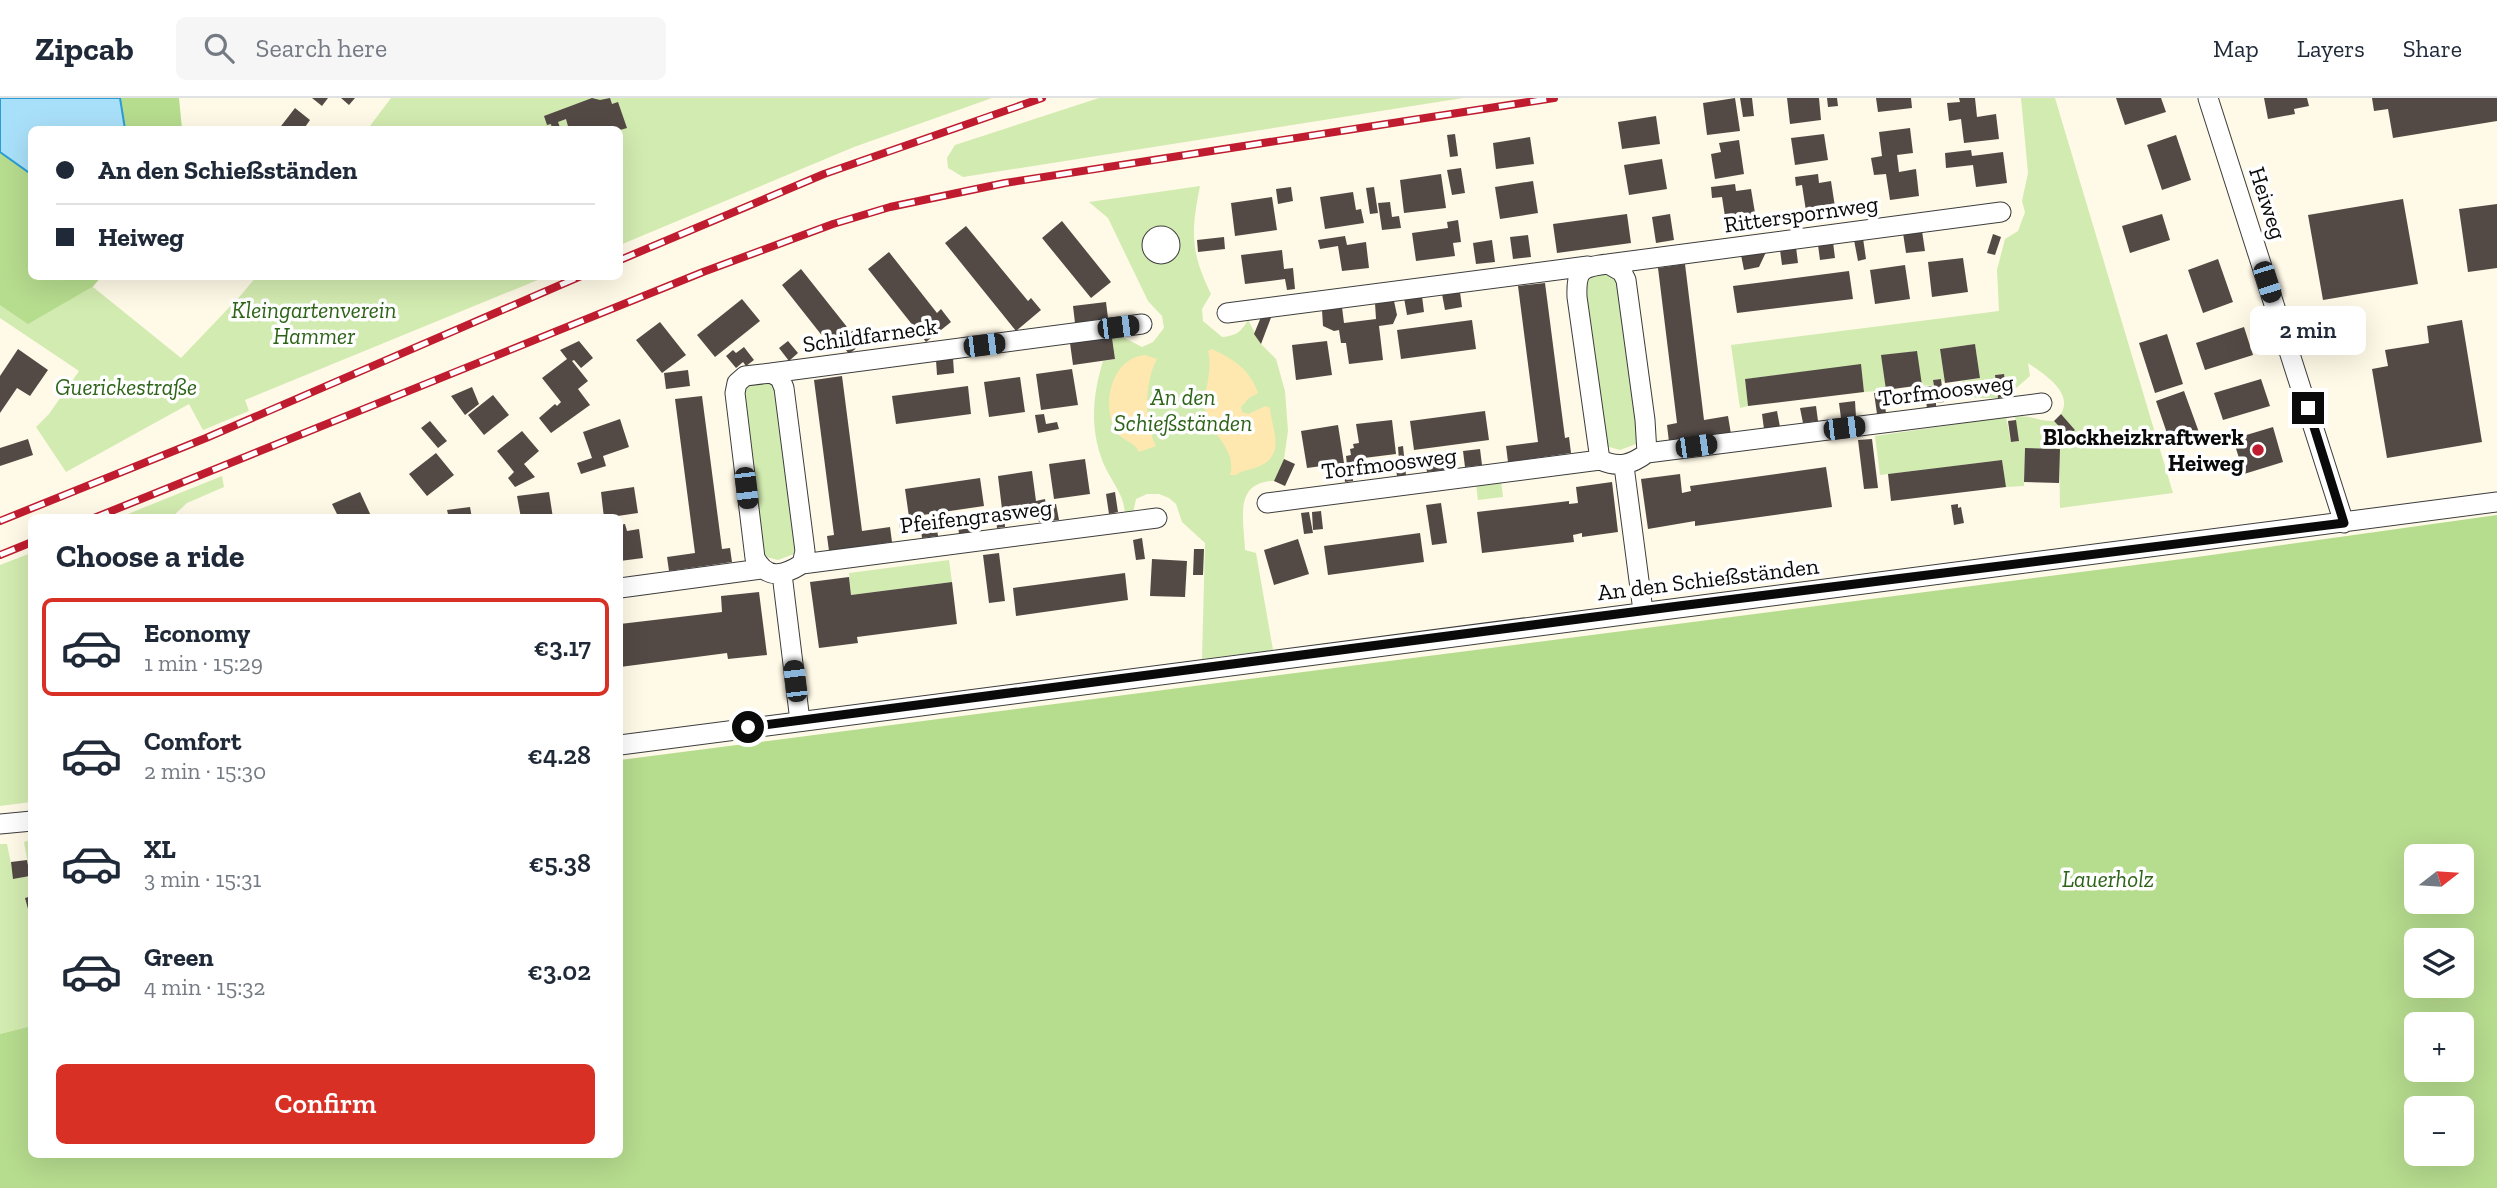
<!DOCTYPE html>
<meta charset="utf-8">
<style>
body{margin:0;font-family:"Zilla Slab",serif;background:#f6f6f7;color:#1f2937;height:100vh;display:flex;flex-direction:column;font-size:26px;white-space:nowrap}
*{box-sizing:border-box;margin:0}
p{font-size:23px;color:#747a83}
.icon{flex:none;width:38px;height:38px;fill:none;stroke:currentColor;stroke-width:2;stroke-linecap:round;stroke-linejoin:round}
.map{position:relative;flex:1;overflow:hidden}
.details{position:absolute;left:28px;top:416px;width:595px;height:644px;display:flex;flex-direction:column;background:#fff;border-radius:10px;box-shadow:0 7px 28px #0002}
.details>*{flex:none}
.guide{position:absolute;left:28px;top:28px;width:595px;height:154px;border-radius:10px;box-shadow:0 7px 28px #0002;display:grid;align-content:center;height:154px;padding:0 28px;background:#fff}
.needle{width:46px;rotate:73deg}
.controls{position:absolute;left:2404px;top:746px;display:grid;gap:14px}
.controls a{display:grid;place-items:center;width:70px;height:70px;border-radius:10px;background:#fff;box-shadow:0 7px 28px #0002;font-size:35px}
.end{position:absolute;width:32px;height:32px;margin:-16px;border:9px solid #0a0a0a;background:#fff;box-shadow:0 0 0 4px #fff}
.from{border-radius:50%}
.bubble{position:absolute;height:49px;border-radius:10px;background:#fff;box-shadow:0 7px 28px #0002;font-size:23px;font-weight:600;line-height:49px;text-align:center}
.car{position:absolute;width:21px;height:42px;margin:-21px -10px;border-radius:9px;box-shadow:0 0 5px 2px #0007;background:linear-gradient(#222 24%,#8ab4d8 0 40%,#222 0 76%,#8ab4d8 0 86%,#222 0)}
.guide b{display:flex;align-items:center;gap:24px;height:66px;font-size:26px}
.guide b+b{border-top:2px solid #e0e1e3}
.guide i{width:18px;height:18px;background:#1f2937}
ul{padding:0;list-style:none}
li{display:flex;align-items:center;gap:21px;height:98px;margin:0 14px 10px;padding:0 14px;border:4px solid transparent;border-radius:10px}
li div{flex:1}
li b{display:block;font-size:26px}
li em{font-style:normal;font-weight:600}
li.active{border-color:#d93025}
li>.icon{width:63px;height:63px;stroke-width:1.5}
h2{padding:0 28px;font-size:32px;line-height:84px}
.action{display:flex;gap:14px;margin-top:auto;padding:14px 28px}
.action a{flex:1;height:80px;border-radius:10px;background:#d93025;color:#fff;font-size:28px;font-weight:600;line-height:80px;text-align:center}
header{display:flex;align-items:center;gap:42px;box-sizing:border-box;height:98px;padding:0 35px;background:#fff;border-bottom:2px solid #e0e1e3}
header strong{font-size:33px}
nav{display:flex;gap:38px;margin-inline-start:auto;font-size:24px}
.search{width:490px;height:63px;background:#f6f6f7;display:flex;align-items:center;gap:18px;box-sizing:border-box;padding:0 24px;border-radius:10px;color:#747a83;font-size:26px}
.map>svg:first-child{display:block}
.green{fill:#d2ebb0;fill-rule:evenodd}
.forest{fill:#b6dc8e;fill-rule:evenodd}
.sand{fill:#fee8b0}
.water{fill:#a9e0f9;stroke:#2c9cd4;stroke-width:2}
.building{fill:#534a46}
.lines{fill:none;stroke-linecap:round;stroke-linejoin:round}
.minor-casing{stroke:#3d3d3d;stroke-width:21}
.minor{stroke:#fff;stroke-width:19}
.rail-casing{stroke:#c01c2f;stroke-width:8}
.rail{stroke:#fff;stroke-width:5;stroke-dasharray:16;stroke-linecap:butt}
.route{stroke:#0a0a0a;stroke-width:9}
.poi-dot{fill:#c01c2f;stroke:#fff;stroke-width:2.5}
.labels{text-anchor:middle;stroke-width:7;stroke-linejoin:round;paint-order:stroke}
.street-label{font-size:23px;fill:#0a0a0a;stroke:#fff}
.park-label{font-size:23px;font-style:italic;fill:#2d6418;stroke:#fff}
.poi-label{font-size:23px;font-weight:bold;fill:#0a0a0a;stroke:#fff;text-anchor:end}
</style>
<header>
<strong>Zipcab</strong>
<div class="search"><svg class="icon" aria-label="search" viewBox="0 0 24 24"><circle cx="10" cy="10" r="6"/><path d="M15 15l6 6"/></svg>Search here</div>
<nav><a>Map</a><a>Layers</a><a>Share</a></nav>
</header>
<div class="map">
<svg width="2497" height="1090" viewBox="0 0 2497 1090">
<rect width="100%" height="100%" fill="#fff9e7"/>
<path class="green" d="M391 0H992L854 49 620 147V32H367Z
M1099 0H1463L963 79 948 70 947 60 955 47Z
M2021 0H2055L2173 395 2060 410 2059 351 2025 350 2024 388 2006 389 2002 362 1880 377 1875 338 2006 319 2011 344 2019 343 2015 319C2028 316 2040 324 2054 323L2068 338 2075 332 2061 316C2074 294 2043 276 2028 265L2030 278 2007 298 2003 276 1995 277 1998 300H1975L1962 283 1980 280 1975 246 1940 251 1945 285 1941 281 1933 282 1934 288 1922 287 1916 253 1882 258 1886 292 1864 294 1861 267 1745 281 1748 308 1740 310 1731 247 1999 213 1997 172 2005 141 2018 133 2025 114 2022 103 2028 75Z
M0 54 31 76 32 178 101 179 93 189 181 260 241 197 256 179H545L245 302 249 313 203 332 189 306 66 374 36 329 49 316 79 273 0 220Z
M1200 88C1191 134 1190 153 1211 196L1202 211 1203 223 1222 239C1236 238 1241 234 1248 222L1261 246 1276 261 1285 293 1288 333 1284 361 1274 383C1233 384 1244 423 1245 452L1256 455 1273 552 1202 561 1205 445 1182 424 1176 406 1169 400 1159 396H1147L1136 401 1133 415 1125 416C1124 397 1114 387 1106 371 1089 335 1092 299 1103 263L1115 261 1112 240 1121 238 1142 249 1153 244 1164 230 1162 218 1148 203 1108 120 1089 104ZM1165 138 1169 141 1171 148 1167 155 1159 156 1152 151V146L1157 139Z
M1610 175 1620 181 1640 339 1636 346 1620 352 1606 348 1585 186 1594 177Z
M768 285 777 290 797 448 794 456 778 462 763 458 742 296 751 286Z
M222 378 224 389 187 405 171 420H118Z
M1501 383 1503 399 1478 402 1476 386Z
M31 455V704L0 708V467Z
M949 462 952 484 851 497 849 475Z
M31 742V928L0 936V746H7L14 781 30 778 24 744Z"/>
<path class="forest" d="M120 0H179L182 31H125Z
M0 54 31 76 32 178 101 179 92 189 28 226 0 207Z
M2497 417V1090H0V936L31 928 32 1057H620V662L2190 460ZM2417 758H2462V803H2417ZM2417 842H2462V887H2417ZM2417 926H2462V971H2417ZM2417 1010H2462V1055H2417Z"/>
<path class="sand" d="M1212 251C1233 261 1250 271 1258 295L1249 300 1241 309 1242 314 1248 316 1266 308 1270 310C1271 329 1286 354 1262 367 1253 372 1244 371 1236 377H1230C1237 354 1214 338 1207 318 1200 298 1214 277 1208 253Z
M1145 257 1157 261C1144 285 1144 325 1156 348L1139 354C1134 343 1120 342 1115 332 1101 305 1112 260 1145 257Z"/>
<path class="water" d="M0 0H120L125 31 32 32 31 76 0 54Z"/>
<path class="building" d="M312 0H328L322 8Z
M341 0H355L349 7Z
M592 0 600 2 610 0 612 6 618 4 627 30 620 32H569L566 21 558 24 561 32H552L551 26 547 27 544 18Z
M1735 0 1740 33 1707 37 1703 5Z
M1740 0H1752L1754 18 1743 19Z
M1787 0H1819L1821 22 1790 26Z
M1827 0H1837L1838 8 1828 9Z
M1876 0H1911L1912 10 1878 14Z
M1959 0H1975L1977 19 1996 16 1999 41 1964 45 1961 21 1949 23 1947 5 1960 4Z
M2116 0H2161L2166 14 2125 27Z
M2264 0H2307L2309 8 2294 11 2295 16 2268 21Z
M2372 0H2497V23L2393 40 2388 11 2374 13Z
M295 10 310 22 303 32H278Z
M1656 18 1660 46 1622 51 1618 24Z
M1910 30 1913 55 1897 57 1899 74 1916 71 1919 98 1890 102 1886 76 1874 77 1871 60 1882 58 1879 34Z
M1455 36 1458 58 1450 59 1447 37Z
M1824 36 1828 62 1795 67 1791 40Z
M2176 37 2191 82 2162 92 2147 47Z
M1530 39 1534 66 1496 71 1493 45Z
M1739 42 1744 76 1715 81 1711 56 1721 54 1719 45Z
M1971 52 1972 58 2003 54 2007 85 1976 89 1973 67 1946 70 1945 55Z
M1662 61 1667 91 1629 97 1624 67Z
M1461 70 1465 95 1452 97 1447 72Z
M1441 76 1446 110 1404 115 1400 82Z
M1818 76 1819 85 1831 83 1835 109 1806 113 1802 87 1796 88 1795 79Z
M1533 83 1538 115 1500 121 1495 89Z
M1735 86 1736 93 1751 91 1756 121 1726 125 1722 99 1712 100 1711 89Z
M1291 89 1293 103 1278 106 1276 91Z
M1374 89 1378 115 1370 116 1366 90Z
M1353 94 1356 112 1361 111 1364 125 1325 131 1320 99Z
M1272 99 1277 132 1235 138 1231 105Z
M2403 101 2418 186 2323 202 2308 117Z
M1390 104 1392 119 1399 118 1401 130 1382 132 1378 105Z
M2497 106V170L2468 174 2459 111Z
M1627 116 1631 145 1557 155 1553 126Z
M1670 116 1674 142 1656 145 1652 119Z
M2162 116 2170 142 2130 155 2122 128Z
M1458 122 1461 144 1453 145 1455 158 1416 163 1412 135 1448 130 1447 124Z
M1062 123 1111 184 1091 200 1042 140Z
M966 128 1028 203 1031 200 1041 212 1016 233 945 145Z
M1922 133 1925 153 1906 155 1903 135Z
M1993 136 2001 139 1995 157 1987 155Z
M1528 137 1531 159 1513 161 1510 139Z
M1345 138 1347 147 1366 144 1369 170 1342 173 1338 148 1320 151 1318 142Z
M1224 139 1225 151 1198 154 1197 142Z
M1863 140 1866 161 1858 163 1854 142Z
M1492 142 1495 164 1476 166 1473 145Z
M1833 144 1835 160 1820 162 1818 147Z
M1796 149 1798 165 1782 167 1780 152Z
M1282 152 1284 171 1293 170 1295 191 1287 192 1285 181 1245 186 1241 157Z
M1767 152 1759 169 1744 172 1741 157Z
M889 154 937 215 941 211 951 224 926 244 868 171Z
M1963 160 1968 194 1932 199 1928 164Z
M2218 161 2233 204 2203 215 2188 172Z
M1685 166 1704 322 1728 318 1731 336 1669 344 1667 327 1677 325 1658 170Z
M1905 167 1910 201 1875 206 1870 172Z
M801 171 851 234 858 228 868 241 849 256 839 243 831 249 782 187Z
M1849 173 1853 201 1737 215 1733 188Z
M1545 185 1565 340 1569 339 1571 355 1508 364 1506 348 1538 344 1518 188Z
M1460 194 1462 209 1445 212 1442 196Z
M1422 198 1424 214 1407 217 1404 200Z
M742 201 760 223 715 259 697 237Z
M1394 203 1397 217 1393 226 1379 228 1383 262 1349 266 1346 245H1341L1339 232 1334 233 1323 228 1322 212 1342 209 1344 225 1376 221 1375 205Z
M1106 204 1108 220 1075 225 1073 208Z
M1272 217 1261 246 1254 236 1261 219Z
M1472 222 1476 251 1401 261 1397 232Z
M2462 222 2482 344 2387 360 2372 271 2388 268 2385 252 2429 245 2427 228Z
M660 224 686 257 662 275 636 242Z
M2244 229 2253 257 2205 272 2196 245Z
M2167 236 2183 286 2155 295 2139 245Z
M1112 240 1115 261 1073 267 1070 245Z
M579 243 593 260 581 270 574 262 572 263 588 283 578 291 590 307 551 335 539 320 555 306 557 308 561 304 542 280 567 261 560 252Z
M788 243 798 255 789 263 779 250Z
M1327 243 1332 277 1296 282 1292 247Z
M1975 246 1980 280 1945 285 1940 251Z
M744 249 754 262 746 268 743 264 736 270 726 258 733 252 736 255Z
M18 251 48 272 30 298 17 290 0 315V278Z
M1917 253 1922 287 1886 292 1881 257Z
M953 260 954 275 937 277 936 262Z
M1861 266 1864 294 1748 308 1745 281Z
M1072 271 1078 307 1041 312 1036 276Z
M688 272 690 288 666 291 664 275Z
M2004 276 2007 299 1998 300 1995 277Z
M842 278 862 433 890 429 892 444 829 453 827 438 834 437 814 282Z
M1020 279 1025 314 989 319 984 284Z
M1941 281 1944 304 1936 305V308L1927 310 1924 289 1934 288 1933 282Z
M2261 281 2270 308 2223 322 2214 295Z
M968 288 971 316 896 326 892 298Z
M472 289 479 306 465 317 451 298Z
M2184 293 2200 337 2171 347 2156 303Z
M1883 294 1886 315 1877 316 1874 295Z
M493 297 509 317 484 337 468 317Z
M702 298 722 451 730 450 732 464 669 473 667 459 695 455 675 301Z
M1855 303 1856 319 1841 320 1839 305Z
M1816 308 1818 323 1803 325 1800 310Z
M1485 313 1489 342 1414 352 1410 323Z
M1777 313 1780 329 1764 331 1762 316Z
M1044 316 1046 326 1057 324 1059 331 1038 335 1035 317Z
M2061 316 2075 332 2068 338 2054 323Z
M620 321 629 349 603 358 606 368 581 376 577 365 592 360 583 334Z
M1392 322 1396 356 1364 360 1366 378 1353 379V383L1345 384 1343 368 1347 367 1346 358 1351 357 1350 351 1354 350 1353 346 1359 345 1356 326Z
M2016 322 2019 343 2011 344 2008 323Z
M430 323 447 343 438 350 421 330Z
M1338 327 1344 365 1307 370 1301 333Z
M2273 329 2283 364 2244 376 2233 341Z
M522 333 539 353 524 366 535 379 515 389 508 380 514 374 497 353Z
M28 341 33 357 0 368V350Z
M1872 341 1878 390 1864 391 1858 342Z
M1403 348 1406 377 1397 378 1395 363 1399 362 1398 349Z
M2025 350 2060 351 2059 385 2024 384Z
M1480 351 1482 367 1465 369 1463 353Z
M436 355 454 377 427 398 409 376Z
M1442 356 1445 372 1427 374 1425 359Z
M1085 361 1090 396 1054 401 1049 366Z
M1284 361 1295 366 1285 388 1274 383Z
M2002 362 2006 389 1891 403 1888 376Z
M1826 369 1832 409 1695 428V423L1648 431 1641 381 1680 376 1682 395 1691 393 1690 388Z
M1032 373 1036 403 1045 401 1046 408 1056 406 1059 422 1039 424 1037 407 1002 411 998 378Z
M980 380 984 408 909 419 905 391Z
M1612 384 1618 434 1582 439V435L1573 437 1574 444 1482 455 1477 414 1569 403V406L1578 405 1576 389Z
M634 389 638 415 604 420 601 394Z
M360 394 372 420H339L332 406Z
M549 394 553 420H521L517 398Z
M1115 394 1118 414 1109 416 1106 396Z
M1441 405 1447 445 1432 447 1426 407Z
M1958 406V410L1961 409 1964 425 1954 427 1951 407Z
M470 409 472 420H449L447 412Z
M1004 413 1005 429 997 430 995 414Z
M1321 413 1323 431 1313 432 1312 414Z
M1309 414 1313 435 1304 436 1301 415Z
M974 417 977 433 959 436 957 419Z
M936 423 938 438 922 440 920 425Z
M909 424 910 434 901 436 899 425Z
M625 426 627 433 639 431 643 460 620 463V427Z
M1420 435 1424 464 1328 477 1324 448Z
M1142 440 1145 461 1136 462 1133 442Z
M1298 441 1309 476 1274 487 1264 452Z
M1194 451H1204L1203 477H1193Z
M999 455 1005 503 989 505 983 457Z
M1152 461 1187 463 1185 499 1150 498Z
M1125 475 1128 502 1016 518 1013 490Z
M849 479 851 497 952 484 957 526 857 539 858 545 819 550 810 484Z
M759 494 767 557 728 561 727 555 620 569V526L722 514 721 498Z
M27 762 30 778 13 781 11 764Z
M32 798V822H31L25 800Z"/>
<g class="lines">
<g class="minor-casing">
<path id="minor" d="M2208 0 2344 425
M1152 147a9 9 0 1 1 18 0a9 9 0 1 1-18 0Z
M1608 166 1622 174 1626 182 1645 322 1647 355C1631 367 1619 370 1600 362L1577 199C1576 171 1582 169 1608 166Z
M1608 166 2001 114
M1227 215 1588 168
M771 275 780 280 784 290 805 453 802 466C783 478 767 482 755 460L735 295 737 285 745 278Z
M771 275 1142 226
M1647 355 2042 305
M1624 368 1643 513
M1267 405 1600 362
M802 466 1157 420
M782 476 800 623
M620 490 761 471
M620 647C1245 563 1871 486 2497 404
M0 726 32 723"/>
</g>
<use href="#minor" class="minor"/>
<g class="rail-casing">
<path id="rail" d="M620 162 824 76 1042 0
M94 420 703 174 833 126 890 109 1005 85 1554 0
M0 423 206 340 581 178
M0 457 32 444"/>
</g>
<use href="#rail" class="rail"/>
</g>
<g class="lines">
<path class="route" d="M748 629 1679 508 2344 425 2308 310"/>
</g>
<circle class="poi-dot" cx="2258" cy="352" r="7"/>
<g class="labels">
<g class="street-label">
<text transform="translate(2268 105) rotate(72)" y="8">Heiweg</text>
<text transform="translate(1801 116) rotate(-8)" y="8">Ritterspornweg</text>
<text transform="translate(870 237) rotate(-8)" y="8">Schildfarneck</text>
<text transform="translate(1946 292) rotate(-7)" y="8">Torfmoosweg</text>
<text transform="translate(1389 365) rotate(-7)" y="8">Torfmoosweg</text>
<text transform="translate(976 418) rotate(-7)" y="8">Pfeifengrasweg</text>
<text transform="translate(1708 481) rotate(-7)" y="8">An den Schießständen</text>
</g>
<g class="park-label">
<text x="314" y="220">Kleingartenverein<tspan x="314" dy="26">Hammer</tspan></text>
<text x="126" y="297">Guerickestraße</text>
<text x="1183" y="307">An den<tspan x="1183" dy="26">Schießständen</tspan></text>
<text x="2108" y="789">Lauerholz</text>
</g>
<g class="poi-label">
<text x="2244" y="347">Blockheizkraftwerk<tspan x="2244" dy="26">Heiweg</tspan></text>
</g>
</g>
</svg>
<div class="controls">
<a><svg class="needle" viewBox="-14 -14 28 28"><path d="M0-13l5 13h-10z" fill="#e53935"/><path d="M0 13l5-13h-10z" fill="#747a83"/></svg></a>
<a><svg class="icon" aria-label="layers" viewBox="0 0 24 24"><path d="M12 4l9 5-9 5-9-5zM3 14l9 5 9-5"/></svg></a>
<a>+</a>
<a>−</a>
</div>
<i class="end from" style="left:748px;top:629px"></i>
<i class="end" style="left:2308px;top:310px"></i>
<div class="bubble" style="left:2250px;top:208px;width:116px">2 min</div>
<i class="car" style="left:2267px;top:184px;rotate:162deg"></i>
<i class="car" style="left:1118px;top:229px;rotate:83deg"></i>
<i class="car" style="left:984px;top:247px;rotate:83deg"></i>
<i class="car" style="left:1844px;top:330px;rotate:83deg"></i>
<i class="car" style="left:1696px;top:348px;rotate:82deg"></i>
<i class="car" style="left:746px;top:390px;rotate:173deg"></i>
<i class="car" style="left:795px;top:583px;rotate:353deg"></i>
<div class="guide">
<b><i class="from"></i>An den Schießständen</b>
<b><i></i>Heiweg</b>
</div>
<section class="details">
<h2>Choose a ride</h2>
<ul>
<li class="active"><svg class="icon" aria-label="car" viewBox="0 0 24 24"><path d="M5 17H2v-5l4-1 3-4h7l3 4 3 1v5h-3M9 17h6M6 11h13"/><circle cx="7" cy="17" r="2"/><circle cx="17" cy="17" r="2"/></svg><div><b>Economy</b><p>1 min · 15:29</p></div><em>€3.17</em></li>
<li><svg class="icon" aria-label="car" viewBox="0 0 24 24"><path d="M5 17H2v-5l4-1 3-4h7l3 4 3 1v5h-3M9 17h6M6 11h13"/><circle cx="7" cy="17" r="2"/><circle cx="17" cy="17" r="2"/></svg><div><b>Comfort</b><p>2 min · 15:30</p></div><em>€4.28</em></li>
<li><svg class="icon" aria-label="car" viewBox="0 0 24 24"><path d="M5 17H2v-5l4-1 3-4h7l3 4 3 1v5h-3M9 17h6M6 11h13"/><circle cx="7" cy="17" r="2"/><circle cx="17" cy="17" r="2"/></svg><div><b>XL</b><p>3 min · 15:31</p></div><em>€5.38</em></li>
<li><svg class="icon" aria-label="car" viewBox="0 0 24 24"><path d="M5 17H2v-5l4-1 3-4h7l3 4 3 1v5h-3M9 17h6M6 11h13"/><circle cx="7" cy="17" r="2"/><circle cx="17" cy="17" r="2"/></svg><div><b>Green</b><p>4 min · 15:32</p></div><em>€3.02</em></li>
</ul>
<div class="action"><a>Confirm</a></div>
</section>
</div>
